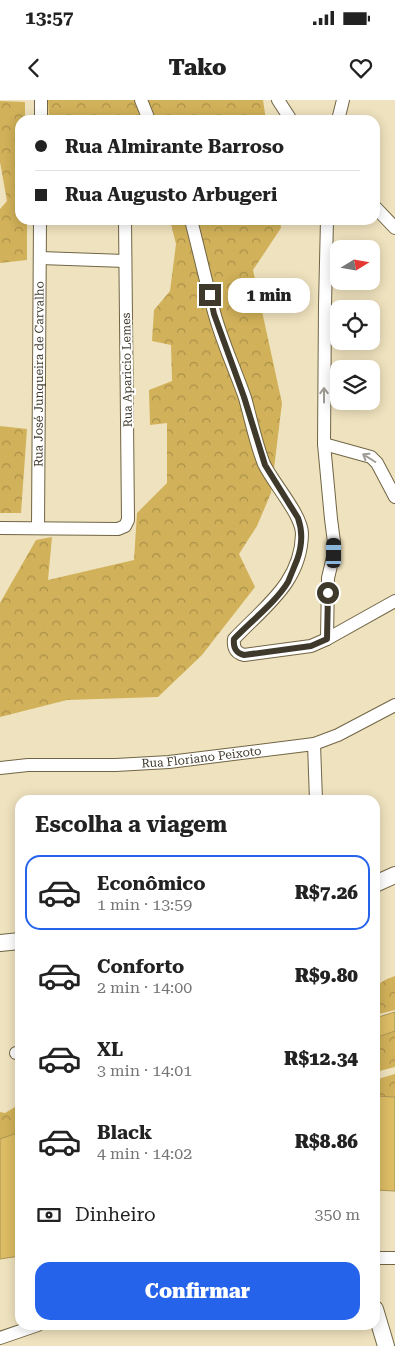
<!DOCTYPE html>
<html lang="pt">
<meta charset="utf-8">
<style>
body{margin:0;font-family:"Roboto Serif",serif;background:#f2f2f2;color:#222;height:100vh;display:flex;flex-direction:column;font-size:19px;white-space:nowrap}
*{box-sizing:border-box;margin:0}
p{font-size:16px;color:#767676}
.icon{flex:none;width:28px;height:28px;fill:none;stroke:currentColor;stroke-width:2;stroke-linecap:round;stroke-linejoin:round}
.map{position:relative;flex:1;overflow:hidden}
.drawer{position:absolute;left:15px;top:695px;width:365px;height:535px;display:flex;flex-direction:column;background:#fff;border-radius:15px;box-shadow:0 2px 12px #0003}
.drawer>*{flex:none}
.guide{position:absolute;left:15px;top:15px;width:365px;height:110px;border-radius:15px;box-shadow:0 2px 12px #0003;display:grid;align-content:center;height:110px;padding:0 20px;background:#fff}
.needle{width:32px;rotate:79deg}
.controls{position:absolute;left:330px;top:140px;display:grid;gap:10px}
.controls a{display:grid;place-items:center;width:50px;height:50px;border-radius:10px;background:#fff;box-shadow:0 2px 12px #0003;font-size:25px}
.end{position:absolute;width:22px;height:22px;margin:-11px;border:6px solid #3e392a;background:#fff;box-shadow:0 0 0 2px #fff}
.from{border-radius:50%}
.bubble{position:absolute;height:35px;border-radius:15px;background:#fff;box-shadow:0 2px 12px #0003;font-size:16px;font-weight:800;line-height:35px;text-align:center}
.car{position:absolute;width:15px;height:30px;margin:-15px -8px;border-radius:6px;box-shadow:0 0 4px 1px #0007;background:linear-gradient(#222 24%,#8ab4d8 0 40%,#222 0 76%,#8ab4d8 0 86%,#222 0)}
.guide b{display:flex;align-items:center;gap:18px;height:48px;font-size:19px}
.guide b+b{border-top:1px solid #e0e0e0}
.guide i{width:12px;height:12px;background:#222}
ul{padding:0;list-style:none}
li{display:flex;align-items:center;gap:15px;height:75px;margin:0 10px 8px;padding:0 10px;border:2px solid transparent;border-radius:15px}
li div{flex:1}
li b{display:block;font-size:19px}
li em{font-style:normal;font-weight:800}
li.selected{border-color:#2563eb}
li>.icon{width:45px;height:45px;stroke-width:1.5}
h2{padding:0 20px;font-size:22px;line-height:60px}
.pay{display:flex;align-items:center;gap:12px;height:55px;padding:0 20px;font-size:19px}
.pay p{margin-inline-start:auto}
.primary-button{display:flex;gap:10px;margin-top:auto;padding:10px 20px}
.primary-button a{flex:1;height:58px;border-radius:15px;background:#2563eb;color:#fff;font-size:20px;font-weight:800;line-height:58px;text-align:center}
.status{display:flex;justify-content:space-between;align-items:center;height:35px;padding:0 25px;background:#fff;direction:ltr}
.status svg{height:14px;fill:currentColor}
header{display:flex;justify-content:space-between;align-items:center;height:65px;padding:0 20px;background:#fff;font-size:22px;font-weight:800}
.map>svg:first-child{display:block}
.forest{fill:url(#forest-crowns)}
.water{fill:#dcbc64;stroke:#ad9553}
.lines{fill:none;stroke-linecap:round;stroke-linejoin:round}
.minor-casing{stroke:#716545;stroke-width:14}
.major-casing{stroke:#716545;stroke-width:18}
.minor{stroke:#fff;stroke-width:12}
.major{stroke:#fff;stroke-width:16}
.oneway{stroke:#9e9c94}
.route{stroke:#3e392a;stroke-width:6}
.labels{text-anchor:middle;stroke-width:4;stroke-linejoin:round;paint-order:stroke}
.street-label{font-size:12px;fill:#3e392a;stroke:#fff}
</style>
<div class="status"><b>13:57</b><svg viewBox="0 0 49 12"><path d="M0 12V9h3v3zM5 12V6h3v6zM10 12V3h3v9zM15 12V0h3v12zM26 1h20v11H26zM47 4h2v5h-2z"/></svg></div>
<header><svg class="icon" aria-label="back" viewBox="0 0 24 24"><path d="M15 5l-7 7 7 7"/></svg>Tako<svg class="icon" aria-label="heart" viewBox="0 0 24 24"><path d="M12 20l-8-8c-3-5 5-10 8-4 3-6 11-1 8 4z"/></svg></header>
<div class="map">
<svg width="395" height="1246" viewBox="0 0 395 1246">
<defs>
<pattern id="forest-crowns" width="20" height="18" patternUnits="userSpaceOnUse" patternTransform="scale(1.25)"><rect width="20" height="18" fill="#d1b159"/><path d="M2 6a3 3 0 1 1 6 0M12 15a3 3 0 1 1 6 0" fill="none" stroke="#ab914a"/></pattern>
</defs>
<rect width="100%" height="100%" fill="#efe2be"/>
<path class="forest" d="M48 0H263L266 20H49Z
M0 1 25 2V20H20V120H27V160L0 163V109L7 101 0 62Z
M170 120H280L281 128 253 170 282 303 271 393 257 426 239 454 255 487 202 555 158 597 67 600 0 617V503L36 440 52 437 48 480 134 460 137 413 167 383V323L150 325 149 290 172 281 171 245 152 241 154 210 170 191 176 144Z
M0 326 27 329 21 413H0Z
M395 876V910L375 915V886L387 879Z
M395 931V967L375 972V938Z
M395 974V997L375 996V985L378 979Z
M20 1004V1032L0 1039V1012L5 1013Z"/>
<path class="water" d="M395 912V931L375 938V918Z
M375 996 395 997V1091L375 1090Z
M20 1032V1156L0 1159V1039Z"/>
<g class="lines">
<g class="minor-casing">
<g id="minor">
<path d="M141 0 149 20"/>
<path d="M278 0 291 20"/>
<path d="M41 20V0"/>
<path d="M338 20 343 0"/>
<path d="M375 107 395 128"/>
<path d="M191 120C199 151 206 182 214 212 222 242 235 269 245 298 251 319 256 344 264 364 273 383 302 415 302 434 301 483 264 507 234 539 233 548 236 553 244 555L311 546 327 539 395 501"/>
<path d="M327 120 325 205 324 344 331 419 334 442V453L328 478 327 539"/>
<path d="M40 158 125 161"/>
<path d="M324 344 371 357 377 363 395 397"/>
<path d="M0 428 118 429 125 426 128 420 125 120"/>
<path id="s1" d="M38 428 40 120"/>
<path d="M314 644 316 700"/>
<path id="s2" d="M0 668 28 665H116L169 662 314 644 338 635 395 605"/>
<path d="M16 953H20"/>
<path d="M375 1158H395"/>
<path d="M0 1238 38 1225"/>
</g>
</g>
<g class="major-casing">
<path id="major" d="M375 784 395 775
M0 843 20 841
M375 1209 386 1246"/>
</g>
<use href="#minor" class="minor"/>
<use href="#major" class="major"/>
</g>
<defs><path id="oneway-shaft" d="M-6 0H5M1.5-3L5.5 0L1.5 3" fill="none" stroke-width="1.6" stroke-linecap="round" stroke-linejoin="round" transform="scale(1.25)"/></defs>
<g class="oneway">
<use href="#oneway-shaft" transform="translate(324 295) rotate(-90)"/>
<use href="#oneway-shaft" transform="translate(369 358) rotate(-148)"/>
</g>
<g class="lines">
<path class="route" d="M210 195 214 214 244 297 265 365 298 418C303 432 302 446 297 460 294 467 291 475 288 482 276 502 250 522 234 539 233 548 236 553 244 555L311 546 327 539 328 493"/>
</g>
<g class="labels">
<g class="street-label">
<text transform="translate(127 270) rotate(-91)" y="4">Rua Aparicio Lemes</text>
<text dy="4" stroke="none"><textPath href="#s1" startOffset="154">Rua José Junqueira de Carvalho</textPath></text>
<text dy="4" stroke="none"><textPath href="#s2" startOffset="202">Rua Floriano Peixoto</textPath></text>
</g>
</g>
</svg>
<div class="controls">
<a><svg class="needle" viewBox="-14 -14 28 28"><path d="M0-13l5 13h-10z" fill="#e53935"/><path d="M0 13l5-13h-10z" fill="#767676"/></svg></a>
<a><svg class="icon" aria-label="locate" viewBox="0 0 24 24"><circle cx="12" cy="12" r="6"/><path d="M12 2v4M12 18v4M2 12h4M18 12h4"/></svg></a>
<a><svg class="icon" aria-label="layers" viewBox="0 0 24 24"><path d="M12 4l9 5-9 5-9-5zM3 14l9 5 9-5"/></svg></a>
</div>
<i class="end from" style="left:328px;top:493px"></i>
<i class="end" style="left:210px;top:195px"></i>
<div class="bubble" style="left:228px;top:178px;width:82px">1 min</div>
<i class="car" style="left:334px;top:453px;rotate:0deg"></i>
<div class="guide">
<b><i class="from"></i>Rua Almirante Barroso</b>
<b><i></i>Rua Augusto Arbugeri</b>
</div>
<section class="drawer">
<h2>Escolha a viagem</h2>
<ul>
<li class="selected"><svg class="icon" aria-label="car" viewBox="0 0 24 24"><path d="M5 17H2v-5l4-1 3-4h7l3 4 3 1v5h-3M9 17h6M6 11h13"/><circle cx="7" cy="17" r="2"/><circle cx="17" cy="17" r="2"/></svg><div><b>Econômico</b><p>1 min · 13:59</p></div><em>R$7.26</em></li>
<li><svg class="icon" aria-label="car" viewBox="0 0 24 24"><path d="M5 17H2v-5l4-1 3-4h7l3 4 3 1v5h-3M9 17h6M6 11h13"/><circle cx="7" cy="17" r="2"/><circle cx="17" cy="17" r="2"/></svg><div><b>Conforto</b><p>2 min · 14:00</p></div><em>R$9.80</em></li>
<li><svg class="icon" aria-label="car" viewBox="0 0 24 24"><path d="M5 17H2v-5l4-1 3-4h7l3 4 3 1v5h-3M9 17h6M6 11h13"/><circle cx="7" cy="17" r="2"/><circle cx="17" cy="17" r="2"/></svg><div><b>XL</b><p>3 min · 14:01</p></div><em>R$12.34</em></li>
<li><svg class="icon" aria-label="car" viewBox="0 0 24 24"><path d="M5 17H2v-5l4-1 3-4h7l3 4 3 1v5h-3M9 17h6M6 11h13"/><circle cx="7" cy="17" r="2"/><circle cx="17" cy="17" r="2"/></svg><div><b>Black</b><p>4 min · 14:02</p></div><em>R$8.86</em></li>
</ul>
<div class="pay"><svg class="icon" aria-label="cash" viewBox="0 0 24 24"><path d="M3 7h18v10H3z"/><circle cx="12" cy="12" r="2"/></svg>Dinheiro<p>350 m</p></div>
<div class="primary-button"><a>Confirmar</a></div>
</section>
</div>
